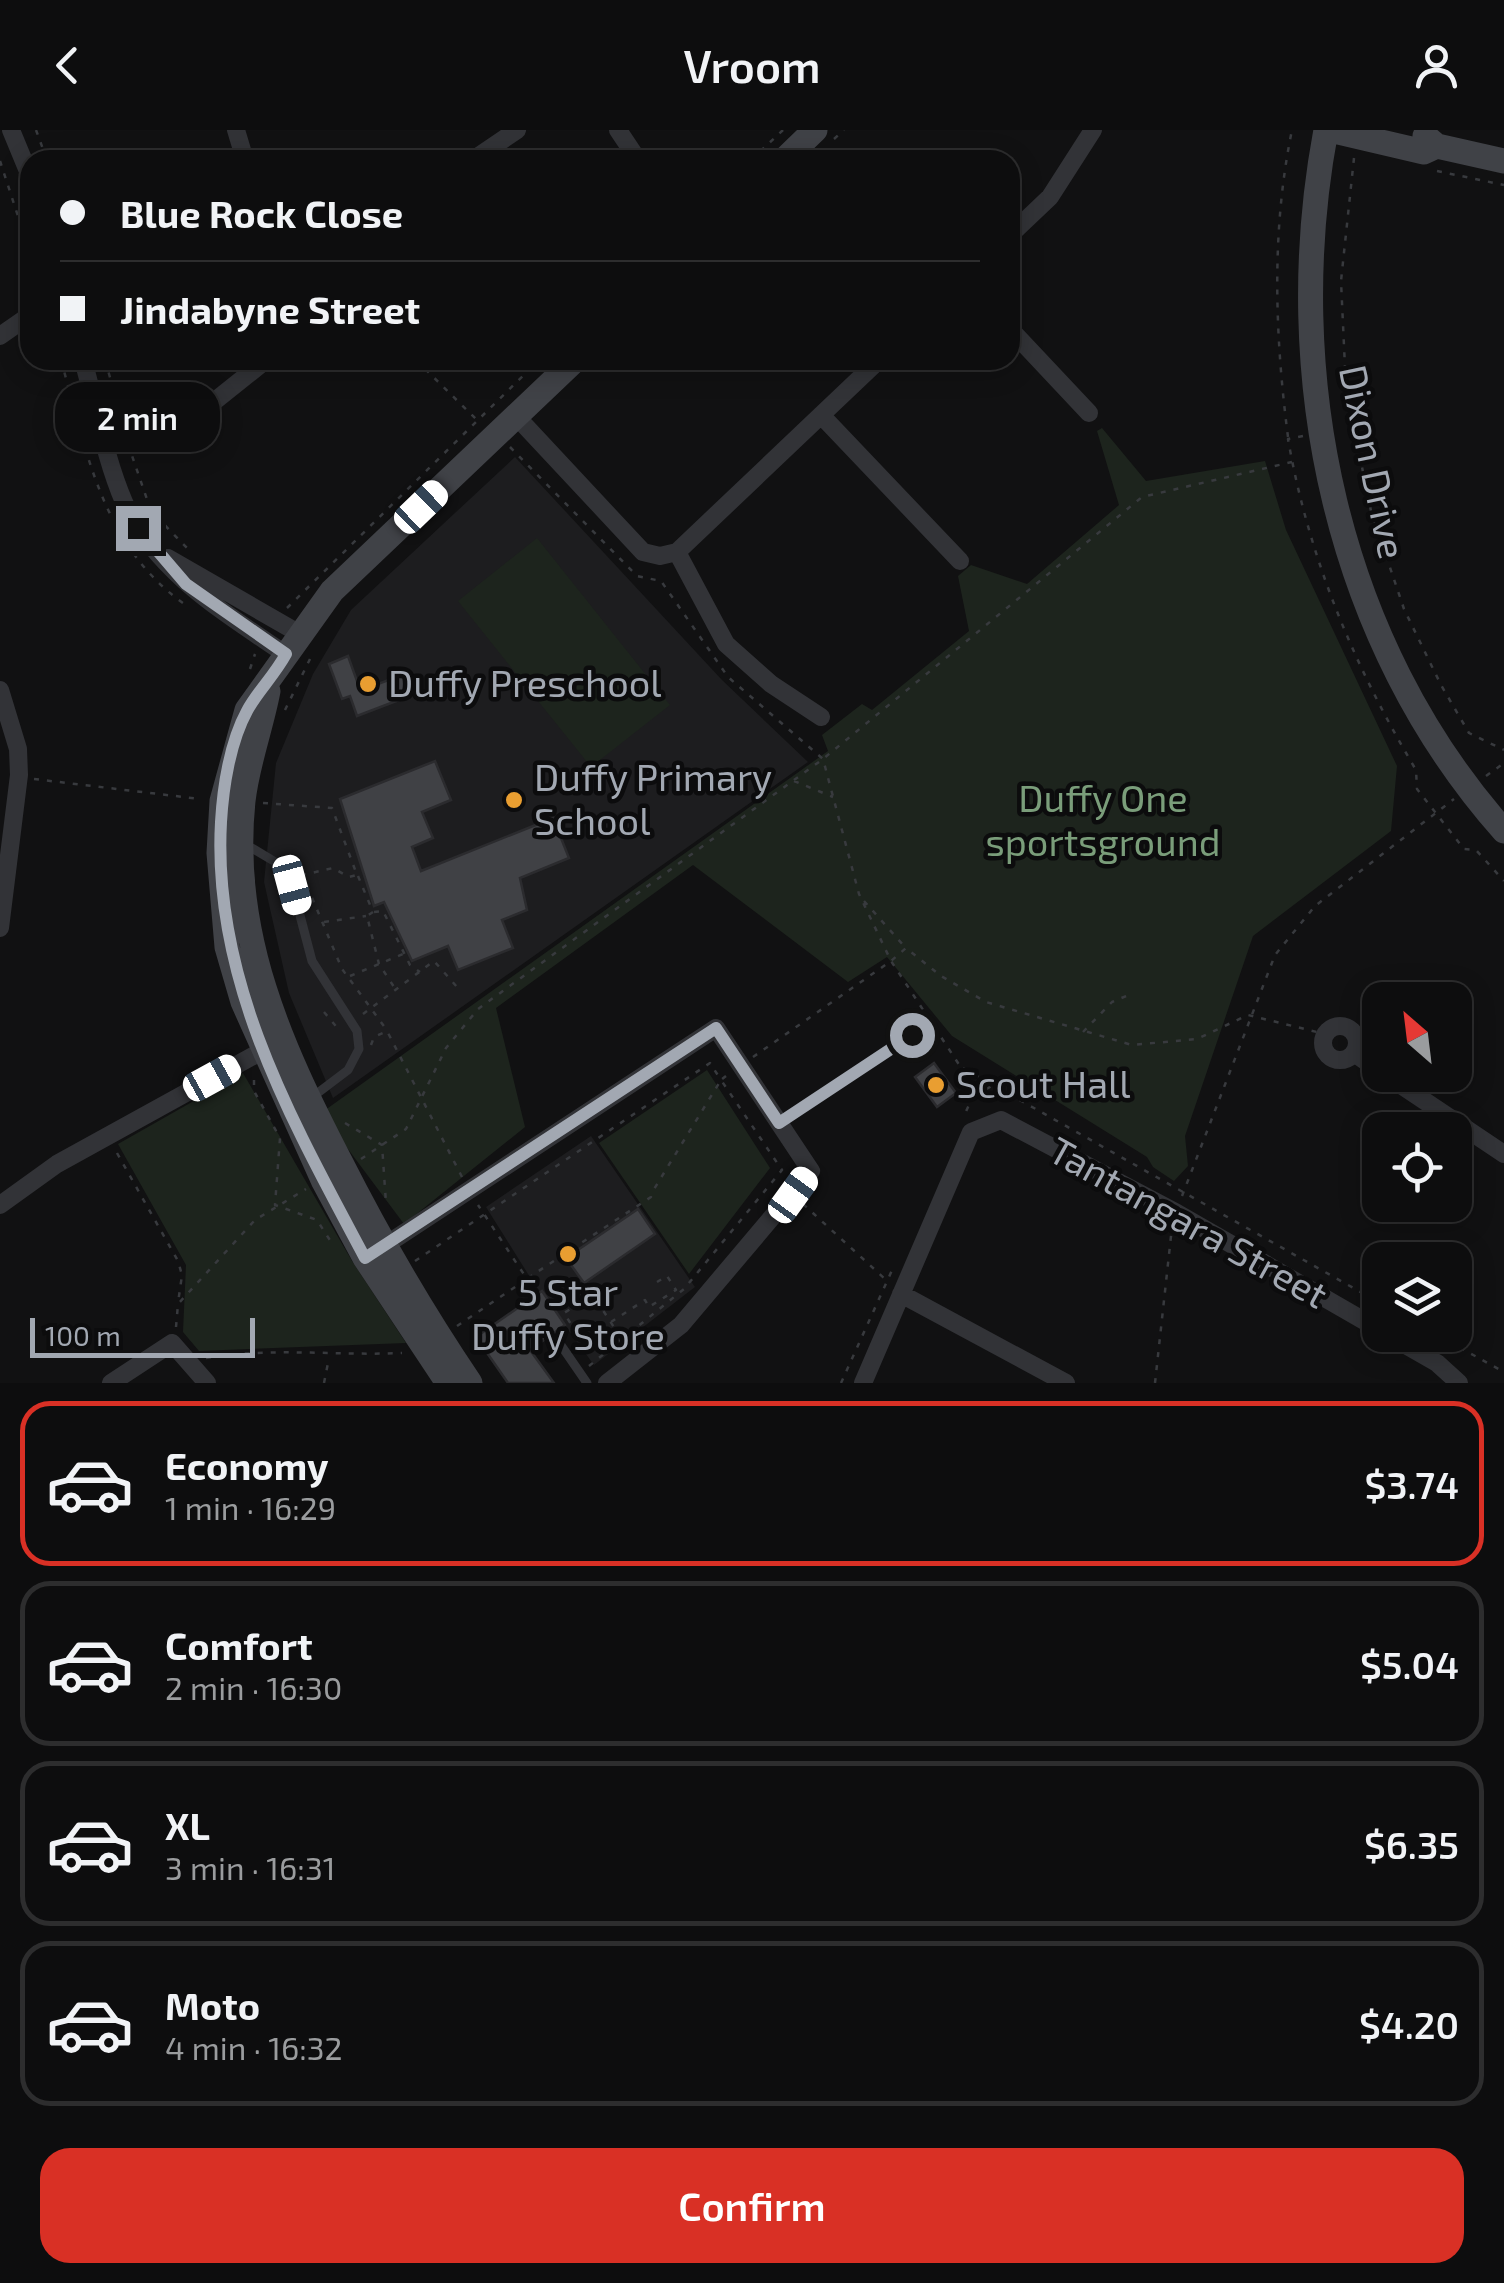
<!DOCTYPE html>
<meta charset="utf-8">
<style>
body{margin:0;font-family:"Exo 2",sans-serif;background:#1b1b1c;color:#f1f3f6;height:100vh;display:flex;flex-direction:column;font-size:38px;white-space:nowrap}
*{box-sizing:border-box;margin:0}
p{font-size:32px;color:#9a9c9e}
.icon{flex:none;width:55px;height:55px;fill:none;stroke:currentColor;stroke-width:2;stroke-linecap:round;stroke-linejoin:round}
.map{position:relative;height:1253px;overflow:hidden}
.side{display:flex;flex-direction:column;background:#0d0d0e;flex:1}
.side>*{flex:none}
.top-card{position:absolute;left:20px;top:20px;width:1000px;height:220px;border-radius:30px;box-shadow:0 5px 25px #0003,0 0 0 2px #2d2d2e;display:grid;align-content:center;height:220px;padding:0 40px;background:#0d0d0e}
.needle{width:65px;rotate:332deg}
.fabs{position:absolute;left:1362px;top:852px;display:grid;gap:20px}
.fabs a{display:grid;place-items:center;width:110px;height:110px;border-radius:20px;background:#0d0d0e;box-shadow:0 5px 25px #0003,0 0 0 2px #2d2d2e;font-size:50px}
.scale{position:absolute;left:30px;bottom:25px;width:225px;box-sizing:border-box;padding-left:10px;border:5px solid #a2a8b2;border-top:0;font-size:28px;line-height:35px;white-space:nowrap;color:#a2a8b2;-webkit-text-stroke:8px #0c0c0d;paint-order:stroke}
.end{position:absolute;width:45px;height:45px;margin:-22px;border:12px solid #a2a8b2;background:#111;box-shadow:0 0 0 5px #111}
.from{border-radius:50%}
.bubble{position:absolute;height:70px;border-radius:30px;background:#0d0d0e;box-shadow:0 5px 25px #0003,0 0 0 2px #2d2d2e;font-size:32px;font-weight:600;line-height:70px;text-align:center}
.car{position:absolute;width:30px;height:60px;margin:-30px -15px;border-radius:12px;box-shadow:0 0 8px 2px #0007;background:linear-gradient(#fff 24%,#345 0 40%,#fff 0 76%,#345 0 86%,#fff 0)}
.top-card b{display:flex;align-items:center;gap:35px;height:95px;font-size:38px}
.top-card b+b{border-top:2px solid #2d2d2e}
.top-card i{width:25px;height:25px;background:#f1f3f6}
ul{padding:18px 0 0;list-style:none}
li{display:flex;align-items:center;gap:30px;height:165px;margin:0 20px 15px;padding:0 20px;border:5px solid #2d2d2e;border-radius:30px}
li div{flex:1}
li b{display:block;font-size:38px}
li em{font-style:normal;font-weight:600}
li.on{border-color:#d93025}
li>.icon{width:90px;height:90px;stroke-width:1.5}
.cta{display:flex;gap:20px;margin-top:auto;padding:20px 40px}
.cta a{flex:1;height:115px;border-radius:30px;background:#d93025;color:#fff;font-size:40px;font-weight:600;line-height:115px;text-align:center}
header{display:flex;justify-content:space-between;align-items:center;height:130px;padding:0 40px;background:#0d0d0e;font-size:45px;font-weight:600}
.map>svg:first-child{display:block}
.built{fill:#1d1d1f}
.green{fill:#1d241d}
.building{fill:#404145;stroke:#2b2b2e;stroke-width:2.5}
.lines{fill:none;stroke-linecap:round;stroke-linejoin:round}
.path{stroke:#383a3e;stroke-width:2.5;stroke-dasharray:5 8;stroke-linecap:butt}
.lane{stroke:#323337;stroke-width:9}
.street{stroke:#323337;stroke-width:18}
.secondary{stroke:#404247;stroke-width:25}
.route{stroke:#a2a8b2;stroke-width:12}
.poi-dot{fill:#e99e31;stroke:#0c0c0d;stroke-width:4}
.labels{text-anchor:middle;stroke-width:9;stroke-linejoin:round;paint-order:stroke}
.street-label{font-size:38px;fill:#a2a8b2;stroke:#0c0c0d}
.poi-label{font-size:38px;fill:#a2a8b2;stroke:#0c0c0d;text-anchor:start}
.park-label{font-size:38px;fill:#7a9d7a;stroke:#0c0c0d}
</style>
<header><svg class="icon" aria-label="back" viewBox="0 0 24 24"><path d="M15 5l-7 7 7 7"/></svg>Vroom<svg class="icon" aria-label="person" viewBox="0 0 24 24"><circle cx="12" cy="8" r="4"/><path d="M4 21q1-7 8-7t8 7"/></svg></header>
<div class="map">
<svg width="1504" height="1253" viewBox="0 0 1504 1253">
<rect width="100%" height="100%" fill="#111112"/>
<path class="built" d="M515 327 722 550 808 632 333 968 289 863 264 752 276 633 313 544 351 480Z
M591 1006 695 1157 594 1235 533 1152 486 1077Z"/>
<path class="green" d="M1102 298 1146 351 1265 331 1286 400 1397 636 1391 701 1253 806 1185 1006 1188 1036 1174 1051 1153 1037 1147 1027 952 906 887 827 848 852 693 735 496 878 525 997 404 1094 321 983 828 621 822 605 862 574 872 580 969 501 958 446 971 435 1027 454 1119 375 1097 301Z
M537 408 670 575 591 637 458 471Z
M707 940 770 1038 689 1144 599 1013Z
M243 943 352 1131 406 1213 199 1221 183 1202 186 1135 118 1014Z"/>
<path class="building" d="M348 526 357 551 369 547 373 556 404 544 412 565 357 586 350 566 342 569 329 534Z
M435 631 451 670 422 682 433 708 412 717 421 741 553 688 569 728 520 748 527 780 502 790 513 818 458 840 448 816 412 831 384 772 374 776 340 669Z
M934 933 956 963 937 977 915 947Z
M638 1079 655 1104 584 1153 566 1128Z
M542 1161 565 1195 530 1220 554 1253H508L476 1207Z"/>
<g class="lines">
<path class="path" d="M36 0 47 30
M834 9 844 0
M1354 28 1341 151 1346 259 1371 381 1404 479 1441 555 1469 603 1504 620
M442 30 455 29
M751 30 783 0
M0 31 30 123
M1437 41 1504 55
M61 230C86 320 102 415 183 473
M105 230 120 282
M416 230 480 293
M1303 306 1288 309C1309 429 1354 536 1416 640L1417 659 1464 719 1476 720 1504 751
M1288 307C1275 206 1271 101 1292 0
M128 314 151 381 187 418
M510 317 637 446 661 451 728 547 823 629 859 764 891 831 906 818 941 846 986 872 1132 915 1197 909 1248 885 1325 904
M287 478 539 230
M250 539 255 524
M285 580 310 529
M1486 646 1504 633
M34 649 200 669
M794 651 833 667
M263 673 332 678 357 745 349 747 333 738 303 745
M294 734 300 739 342 839 386 899
M358 746 373 782 367 786 379 834 396 860
M864 771 905 817
M374 782 383 781 410 835 420 842
M324 792 366 786
M350 846 403 824
M324 882 340 901
M363 884 434 831 457 857
M1083 902 1112 872 1131 864
M371 915 374 907 387 901 462 1047
M753 927 891 831 960 936 973 966 964 986
M963 938 1380 1173
M254 950V961L280 1008 275 1075 317 1090 333 1115
M975 966 993 955
M345 993 382 1015 386 1073
M117 1023 178 1131 182 1145 178 1173
M361 1029 406 999 446 918 478 879 823 629 1142 367 1292 332
M1182 1066 1275 825 1315 776 1454 669
M803 1074 885 1149
M415 1131 710 933 721 950 726 946
M528 1148 651 1067 649 1059
M611 1192 645 1170 649 1177 676 1160 667 1146 657 1152
M457 1196 527 1149 478 1075
M176 1197 178 1174 255 1090 306 1059
M1437 1205 1504 1242
M584 1215 564 1183 593 1165 621 1208
M206 1228C271 1217 337 1226 402 1223
M589 1236 684 1159 782 1040 721 950 651 1064
M324 1253 329 1228
M841 1253 893 1138
M1155 1253 1172 1097"/>
<path class="lane" d="M245 714 277 733 292 755 312 831 357 901 359 919 348 940 311 968
M779 993 912 905
M556 1208 587 1253"/>
<path class="street" d="M11 0 30 46
M236 0 245 30
M618 0 638 30
M473 30 517 0
M1010 105 1050 67 1093 0
M1010 199 1089 283
M0 206 30 185
M83 230C96 276 105 328 124 372 156 442 224 482 285 524
M821 285 960 431
M516 286 643 422 660 426 677 422 879 230
M104 305 211 274 266 230
M677 422 726 514 771 554 821 587
M168 428 300 504
M0 560 18 619 19 645 0 798
M1323 913a17 17 0 1 1 34 0a17 17 0 1 1-34 0Z
M1354 923 1380 941
M1386 945 1504 1024
M0 1075 57 1034 271 916
M375 1122 716 898 811 1041 681 1195 607 1253
M901 1164 1066 1253
M1388 1205 1437 1233 1459 1253
M111 1253 172 1213 207 1253
M863 1253 971 1002 1001 990 1177 1083 1380 1200"/>
<path class="secondary" d="M1326 0C1280 244 1336 512 1504 701
M1330 0 1424 22 1437 16
M1425 6 1437 16 1504 31
M784 30 815 0
M268 561C261 598 247 634 243 671 229 804 281 917 340 1031 379 1108 422 1182 470 1253
M448 1253 365 1128 323 1050 243 872 227 817 219 723 222 671 247 580 332 461 575 230"/>
</g>
<g class="lines">
<path class="route" d="M138 398 186 454 286 524C274 546 257 562 247 581 230 612 223 657 221 692 212 851 292 991 365 1128L716 898 779 993 912 905"/>
</g>
<g class="poi-dot">
<circle cx="368" cy="554" r="10"/>
<circle cx="514" cy="670" r="10"/>
<circle cx="936" cy="955" r="10"/>
<circle cx="568" cy="1124" r="10"/>
</g>
<g class="labels">
<g class="street-label">
<text transform="translate(1372 332) rotate(78)" y="13">Dixon Drive</text>
<text transform="translate(1188 1093) rotate(29)" y="13">Tantangara Street</text>
</g>
<g class="poi-label">
<text x="388" y="567">Duffy Preschool</text>
<text x="534" y="661">Duffy Primary<tspan x="534" dy="44">School</tspan></text>
<text x="956" y="968">Scout Hall</text>
<text x="568" y="1176" text-anchor="middle">5 Star<tspan x="568" dy="44">Duffy Store</tspan></text>
</g>
<g class="park-label">
<text x="1103" y="682">Duffy One<tspan x="1103" dy="44">sportsground</tspan></text>
</g>
</g>
</svg>
<div class="fabs">
<a><svg class="needle" viewBox="-14 -14 28 28"><path d="M0-13l5 13h-10z" fill="#e53935"/><path d="M0 13l5-13h-10z" fill="#9a9c9e"/></svg></a>
<a><svg class="icon" aria-label="locate" viewBox="0 0 24 24"><circle cx="12" cy="12" r="6"/><path d="M12 2v4M12 18v4M2 12h4M18 12h4"/></svg></a>
<a><svg class="icon" aria-label="layers" viewBox="0 0 24 24"><path d="M12 4l9 5-9 5-9-5zM3 14l9 5 9-5"/></svg></a>
</div>
<div class="scale">100 m</div>
<i class="end from" style="left:912px;top:905px"></i>
<i class="end" style="left:138px;top:398px"></i>
<div class="bubble" style="left:55px;top:252px;width:165px">2 min</div>
<i class="car" style="left:421px;top:377px;rotate:46deg"></i>
<i class="car" style="left:292px;top:755px;rotate:165deg"></i>
<i class="car" style="left:212px;top:948px;rotate:61deg"></i>
<i class="car" style="left:793px;top:1065px;rotate:36deg"></i>
<div class="top-card">
<b><i class="from"></i>Blue Rock Close</b>
<b><i></i>Jindabyne Street</b>
</div>
</div>
<section class="side">
<ul>
<li class="on"><svg class="icon" aria-label="car" viewBox="0 0 24 24"><path d="M5 17H2v-5l4-1 3-4h7l3 4 3 1v5h-3M9 17h6M6 11h13"/><circle cx="7" cy="17" r="2"/><circle cx="17" cy="17" r="2"/></svg><div><b>Economy</b><p>1 min · 16:29</p></div><em>$3.74</em></li>
<li><svg class="icon" aria-label="car" viewBox="0 0 24 24"><path d="M5 17H2v-5l4-1 3-4h7l3 4 3 1v5h-3M9 17h6M6 11h13"/><circle cx="7" cy="17" r="2"/><circle cx="17" cy="17" r="2"/></svg><div><b>Comfort</b><p>2 min · 16:30</p></div><em>$5.04</em></li>
<li><svg class="icon" aria-label="car" viewBox="0 0 24 24"><path d="M5 17H2v-5l4-1 3-4h7l3 4 3 1v5h-3M9 17h6M6 11h13"/><circle cx="7" cy="17" r="2"/><circle cx="17" cy="17" r="2"/></svg><div><b>XL</b><p>3 min · 16:31</p></div><em>$6.35</em></li>
<li><svg class="icon" aria-label="car" viewBox="0 0 24 24"><path d="M5 17H2v-5l4-1 3-4h7l3 4 3 1v5h-3M9 17h6M6 11h13"/><circle cx="7" cy="17" r="2"/><circle cx="17" cy="17" r="2"/></svg><div><b>Moto</b><p>4 min · 16:32</p></div><em>$4.20</em></li>
</ul>
<div class="cta"><a>Confirm</a></div>
</section>
